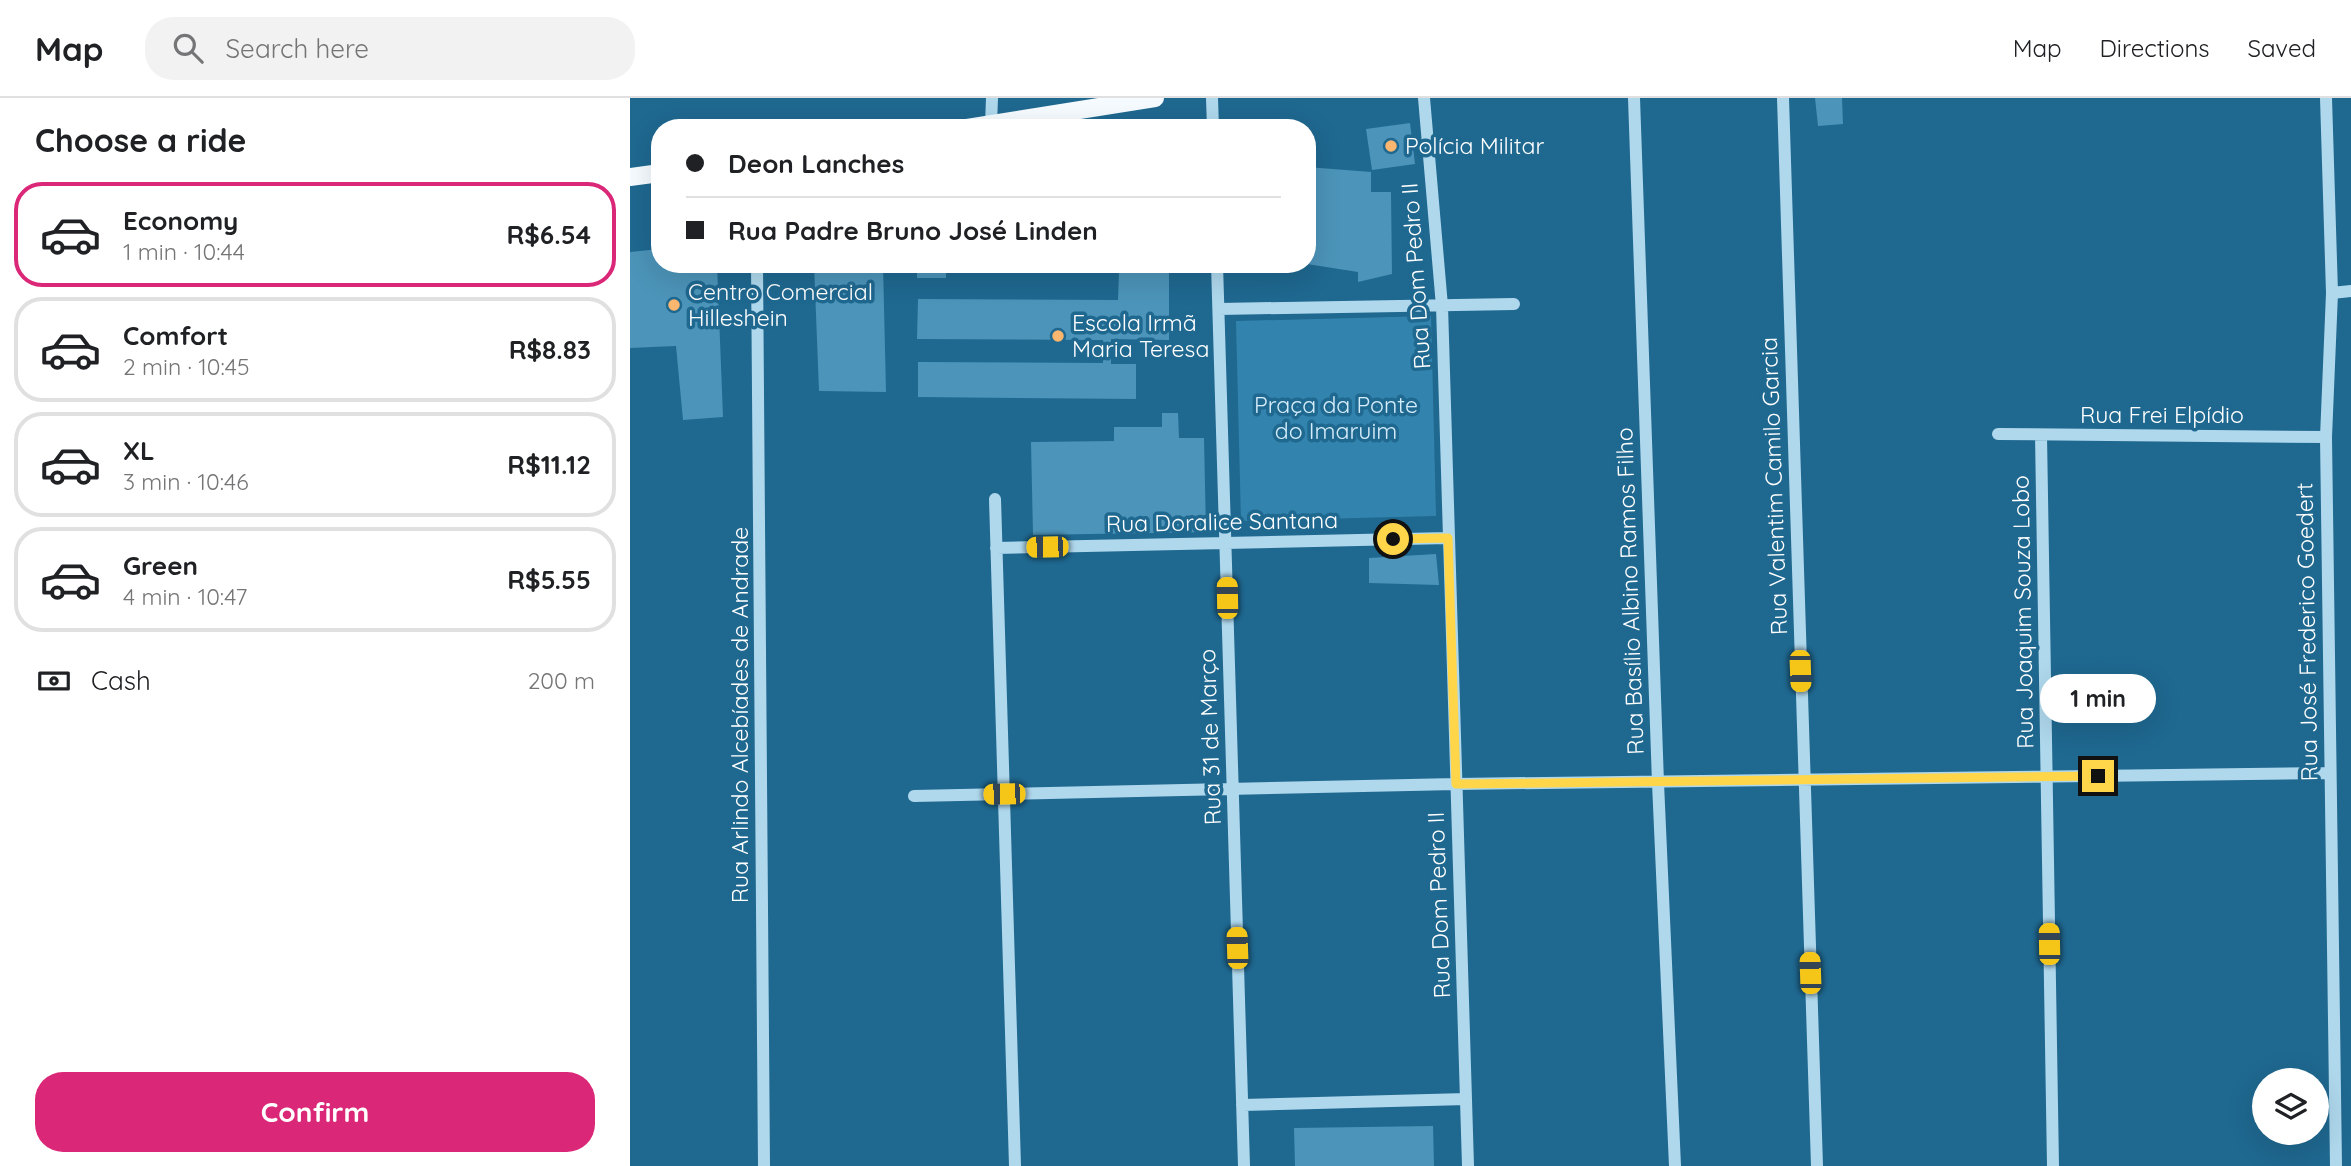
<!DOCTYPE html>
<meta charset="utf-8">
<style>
body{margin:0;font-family:Quicksand,sans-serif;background:#f2f2f2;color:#202124;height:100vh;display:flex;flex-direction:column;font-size:26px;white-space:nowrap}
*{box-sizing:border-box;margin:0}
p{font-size:23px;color:#757577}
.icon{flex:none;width:38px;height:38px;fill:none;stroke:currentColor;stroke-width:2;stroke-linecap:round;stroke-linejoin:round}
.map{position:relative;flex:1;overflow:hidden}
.panel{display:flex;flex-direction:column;background:#fff;width:630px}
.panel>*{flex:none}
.banner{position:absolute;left:21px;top:21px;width:665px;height:154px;border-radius:28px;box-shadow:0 7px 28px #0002;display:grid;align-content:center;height:154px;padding:0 35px;background:#fff}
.buttons{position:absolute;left:1622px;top:970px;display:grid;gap:14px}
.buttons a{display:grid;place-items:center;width:77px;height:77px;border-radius:50%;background:#fff;box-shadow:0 7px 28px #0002;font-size:35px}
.end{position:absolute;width:32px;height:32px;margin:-16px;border:9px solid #ffd54a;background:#111;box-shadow:0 0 0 4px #111}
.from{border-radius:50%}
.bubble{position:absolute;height:49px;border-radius:24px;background:#fff;box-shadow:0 7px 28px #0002;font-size:23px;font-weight:700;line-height:49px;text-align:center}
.car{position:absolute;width:21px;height:42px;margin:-21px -10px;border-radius:9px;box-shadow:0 0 5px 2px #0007;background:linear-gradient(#f5c518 24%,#345 0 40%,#f5c518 0 76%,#345 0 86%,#f5c518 0)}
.banner b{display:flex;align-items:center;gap:24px;height:66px;font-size:26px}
.banner b+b{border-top:2px solid #e0e0e0}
.banner i{width:18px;height:18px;background:#202124}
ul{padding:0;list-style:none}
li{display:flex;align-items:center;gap:21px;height:105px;margin:0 14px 10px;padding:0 21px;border:4px solid #e0e0e0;border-radius:28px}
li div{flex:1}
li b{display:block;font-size:26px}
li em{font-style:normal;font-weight:700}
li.active{border-color:#db2777}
li>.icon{width:63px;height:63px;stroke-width:1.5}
h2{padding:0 35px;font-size:32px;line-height:84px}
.pay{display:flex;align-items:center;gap:18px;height:77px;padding:0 35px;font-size:26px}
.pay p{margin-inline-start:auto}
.action{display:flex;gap:14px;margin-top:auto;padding:14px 35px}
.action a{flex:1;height:80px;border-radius:28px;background:#db2777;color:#fff;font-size:28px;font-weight:700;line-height:80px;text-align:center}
header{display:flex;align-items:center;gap:42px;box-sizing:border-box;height:98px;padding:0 35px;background:#fff;border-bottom:2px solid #e0e0e0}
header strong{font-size:33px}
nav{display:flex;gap:38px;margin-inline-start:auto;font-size:24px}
.search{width:490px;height:63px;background:#f2f2f2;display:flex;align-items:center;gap:18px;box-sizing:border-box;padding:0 24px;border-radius:28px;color:#757577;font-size:26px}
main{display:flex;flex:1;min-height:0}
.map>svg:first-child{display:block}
.green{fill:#3284ae}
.building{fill:#4c94b9}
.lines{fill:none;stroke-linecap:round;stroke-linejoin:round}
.minor{stroke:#afd8ed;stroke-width:12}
.major{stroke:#f6fbff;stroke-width:18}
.route{stroke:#ffd54a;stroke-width:9}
.poi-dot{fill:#fbb66f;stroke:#1f6890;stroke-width:2.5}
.labels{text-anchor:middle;stroke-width:7;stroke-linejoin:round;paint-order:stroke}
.poi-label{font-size:23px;fill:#fff;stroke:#1f6890;text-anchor:start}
.street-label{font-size:23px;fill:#fff;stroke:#1f6890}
.park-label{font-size:23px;fill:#d5edfa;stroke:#1f6890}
</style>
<header>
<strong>Map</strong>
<div class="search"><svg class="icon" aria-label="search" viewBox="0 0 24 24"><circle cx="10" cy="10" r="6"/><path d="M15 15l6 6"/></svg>Search here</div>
<nav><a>Map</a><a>Directions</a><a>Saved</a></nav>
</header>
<main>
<section class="panel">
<h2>Choose a ride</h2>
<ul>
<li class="active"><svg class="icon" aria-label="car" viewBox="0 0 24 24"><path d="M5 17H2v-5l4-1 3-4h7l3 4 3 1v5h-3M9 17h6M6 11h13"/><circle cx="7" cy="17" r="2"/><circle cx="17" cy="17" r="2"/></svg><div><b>Economy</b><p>1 min · 10:44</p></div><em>R$6.54</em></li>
<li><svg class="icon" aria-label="car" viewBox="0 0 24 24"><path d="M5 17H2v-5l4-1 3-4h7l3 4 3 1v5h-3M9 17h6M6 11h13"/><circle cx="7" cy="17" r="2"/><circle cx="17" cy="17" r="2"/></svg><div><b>Comfort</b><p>2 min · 10:45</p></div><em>R$8.83</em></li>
<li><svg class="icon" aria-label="car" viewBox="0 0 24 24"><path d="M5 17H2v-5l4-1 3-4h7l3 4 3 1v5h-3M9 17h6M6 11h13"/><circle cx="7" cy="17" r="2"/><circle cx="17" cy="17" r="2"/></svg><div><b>XL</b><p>3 min · 10:46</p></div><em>R$11.12</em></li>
<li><svg class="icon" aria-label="car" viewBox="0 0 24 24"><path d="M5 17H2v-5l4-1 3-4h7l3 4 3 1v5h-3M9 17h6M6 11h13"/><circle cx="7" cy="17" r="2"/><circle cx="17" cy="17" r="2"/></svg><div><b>Green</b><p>4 min · 10:47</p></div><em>R$5.55</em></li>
</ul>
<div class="pay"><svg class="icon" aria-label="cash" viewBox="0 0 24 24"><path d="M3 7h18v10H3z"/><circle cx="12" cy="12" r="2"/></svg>Cash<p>200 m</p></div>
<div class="action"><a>Confirm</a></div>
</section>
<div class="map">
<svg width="1721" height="1068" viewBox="0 0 1721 1068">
<rect width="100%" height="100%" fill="#1f6890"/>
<path class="green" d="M801 218 806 418 611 423 606 223Z"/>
<path class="building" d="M1185 0H1212L1213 26 1188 28Z
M780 25 785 66 742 72 736 31Z
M677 69 741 74V94H761L762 176 728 184V174L677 166Z
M30 151V166H87L93 319 53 322 46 248 0 250V154Z
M184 166H253L256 294 189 293Z
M287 166H539V242L481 241V266H506V301L288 299V264L473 265V242L287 241 288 201 488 202 489 174 316 173V180H287Z
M532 315H548L549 340H574L576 434 403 437 401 344 484 343V329H532Z
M806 456 809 487 739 485V460Z
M803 1028 804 1068H665L664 1030Z"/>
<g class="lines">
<path class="minor" d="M582 0 583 30
M794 0 812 208 838 1068
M1004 0 1028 685 1045 1068
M1153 0 1187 1068
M1696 0 1702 195 1696 339 1706 1068
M361 27 362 0
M127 166 134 1068
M587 166 614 1068
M1702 195 1721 193
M589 211 884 206
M1368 336 1696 339
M1411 337 1423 1068
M365 401 385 1068
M366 450 818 440
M284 698 826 686 1700 675
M612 1007 836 1001"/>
<path class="major" d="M337 30 525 0
M0 79 30 75"/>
</g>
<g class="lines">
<path class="route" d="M763 441 818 440 826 686 1468 678"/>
</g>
<g class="poi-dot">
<circle cx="761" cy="48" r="7"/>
<circle cx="44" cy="207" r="7"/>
<circle cx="428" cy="238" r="7"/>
</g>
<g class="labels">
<g class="poi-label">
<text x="775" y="56">Polícia Militar</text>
<text x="58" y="202">Centro Comercial<tspan x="58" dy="26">Hilleshein</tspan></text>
<text x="442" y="233">Escola Irmã<tspan x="442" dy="26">Maria Teresa</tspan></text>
</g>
<g class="street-label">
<text transform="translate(786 178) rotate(-94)" y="8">Rua Dom Pedro II</text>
<text x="1532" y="325">Rua Frei Elpídio</text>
<text transform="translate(1144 388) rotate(-92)" y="8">Rua Valentim Camilo Garcia</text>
<text transform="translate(592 424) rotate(-1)" y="8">Rua Doralice Santana</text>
<text transform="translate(1000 493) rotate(-92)" y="8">Rua Basílio Albino Ramos Filho</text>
<text transform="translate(1393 514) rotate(-91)" y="8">Rua Joaquim Souza Lobo</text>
<text transform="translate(1677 534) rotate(-91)" y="8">Rua José Frederico Goedert</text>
<text transform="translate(110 617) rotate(-90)" y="8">Rua Arlindo Alcebíades de Andrade</text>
<text transform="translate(580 639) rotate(-92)" y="8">Rua 31 de Março</text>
<text transform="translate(809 807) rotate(-92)" y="8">Rua Dom Pedro II</text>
</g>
<g class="park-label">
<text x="706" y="315">Praça da Ponte<tspan x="706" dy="26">do Imaruim</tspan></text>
</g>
</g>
</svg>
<div class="buttons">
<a><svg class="icon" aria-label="layers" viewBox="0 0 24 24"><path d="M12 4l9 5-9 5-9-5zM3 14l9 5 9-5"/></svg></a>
</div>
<i class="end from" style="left:763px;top:441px"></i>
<i class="end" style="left:1468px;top:678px"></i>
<div class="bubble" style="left:1410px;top:576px;width:116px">1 min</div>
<i class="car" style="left:417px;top:449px;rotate:269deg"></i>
<i class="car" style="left:597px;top:500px;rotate:359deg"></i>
<i class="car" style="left:1170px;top:573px;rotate:178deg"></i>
<i class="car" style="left:374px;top:696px;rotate:269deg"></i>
<i class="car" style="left:1419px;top:846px;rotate:359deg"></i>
<i class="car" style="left:607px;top:850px;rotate:358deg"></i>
<i class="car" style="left:1180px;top:875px;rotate:358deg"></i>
<div class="banner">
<b><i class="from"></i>Deon Lanches</b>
<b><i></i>Rua Padre Bruno José Linden</b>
</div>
</div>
</main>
